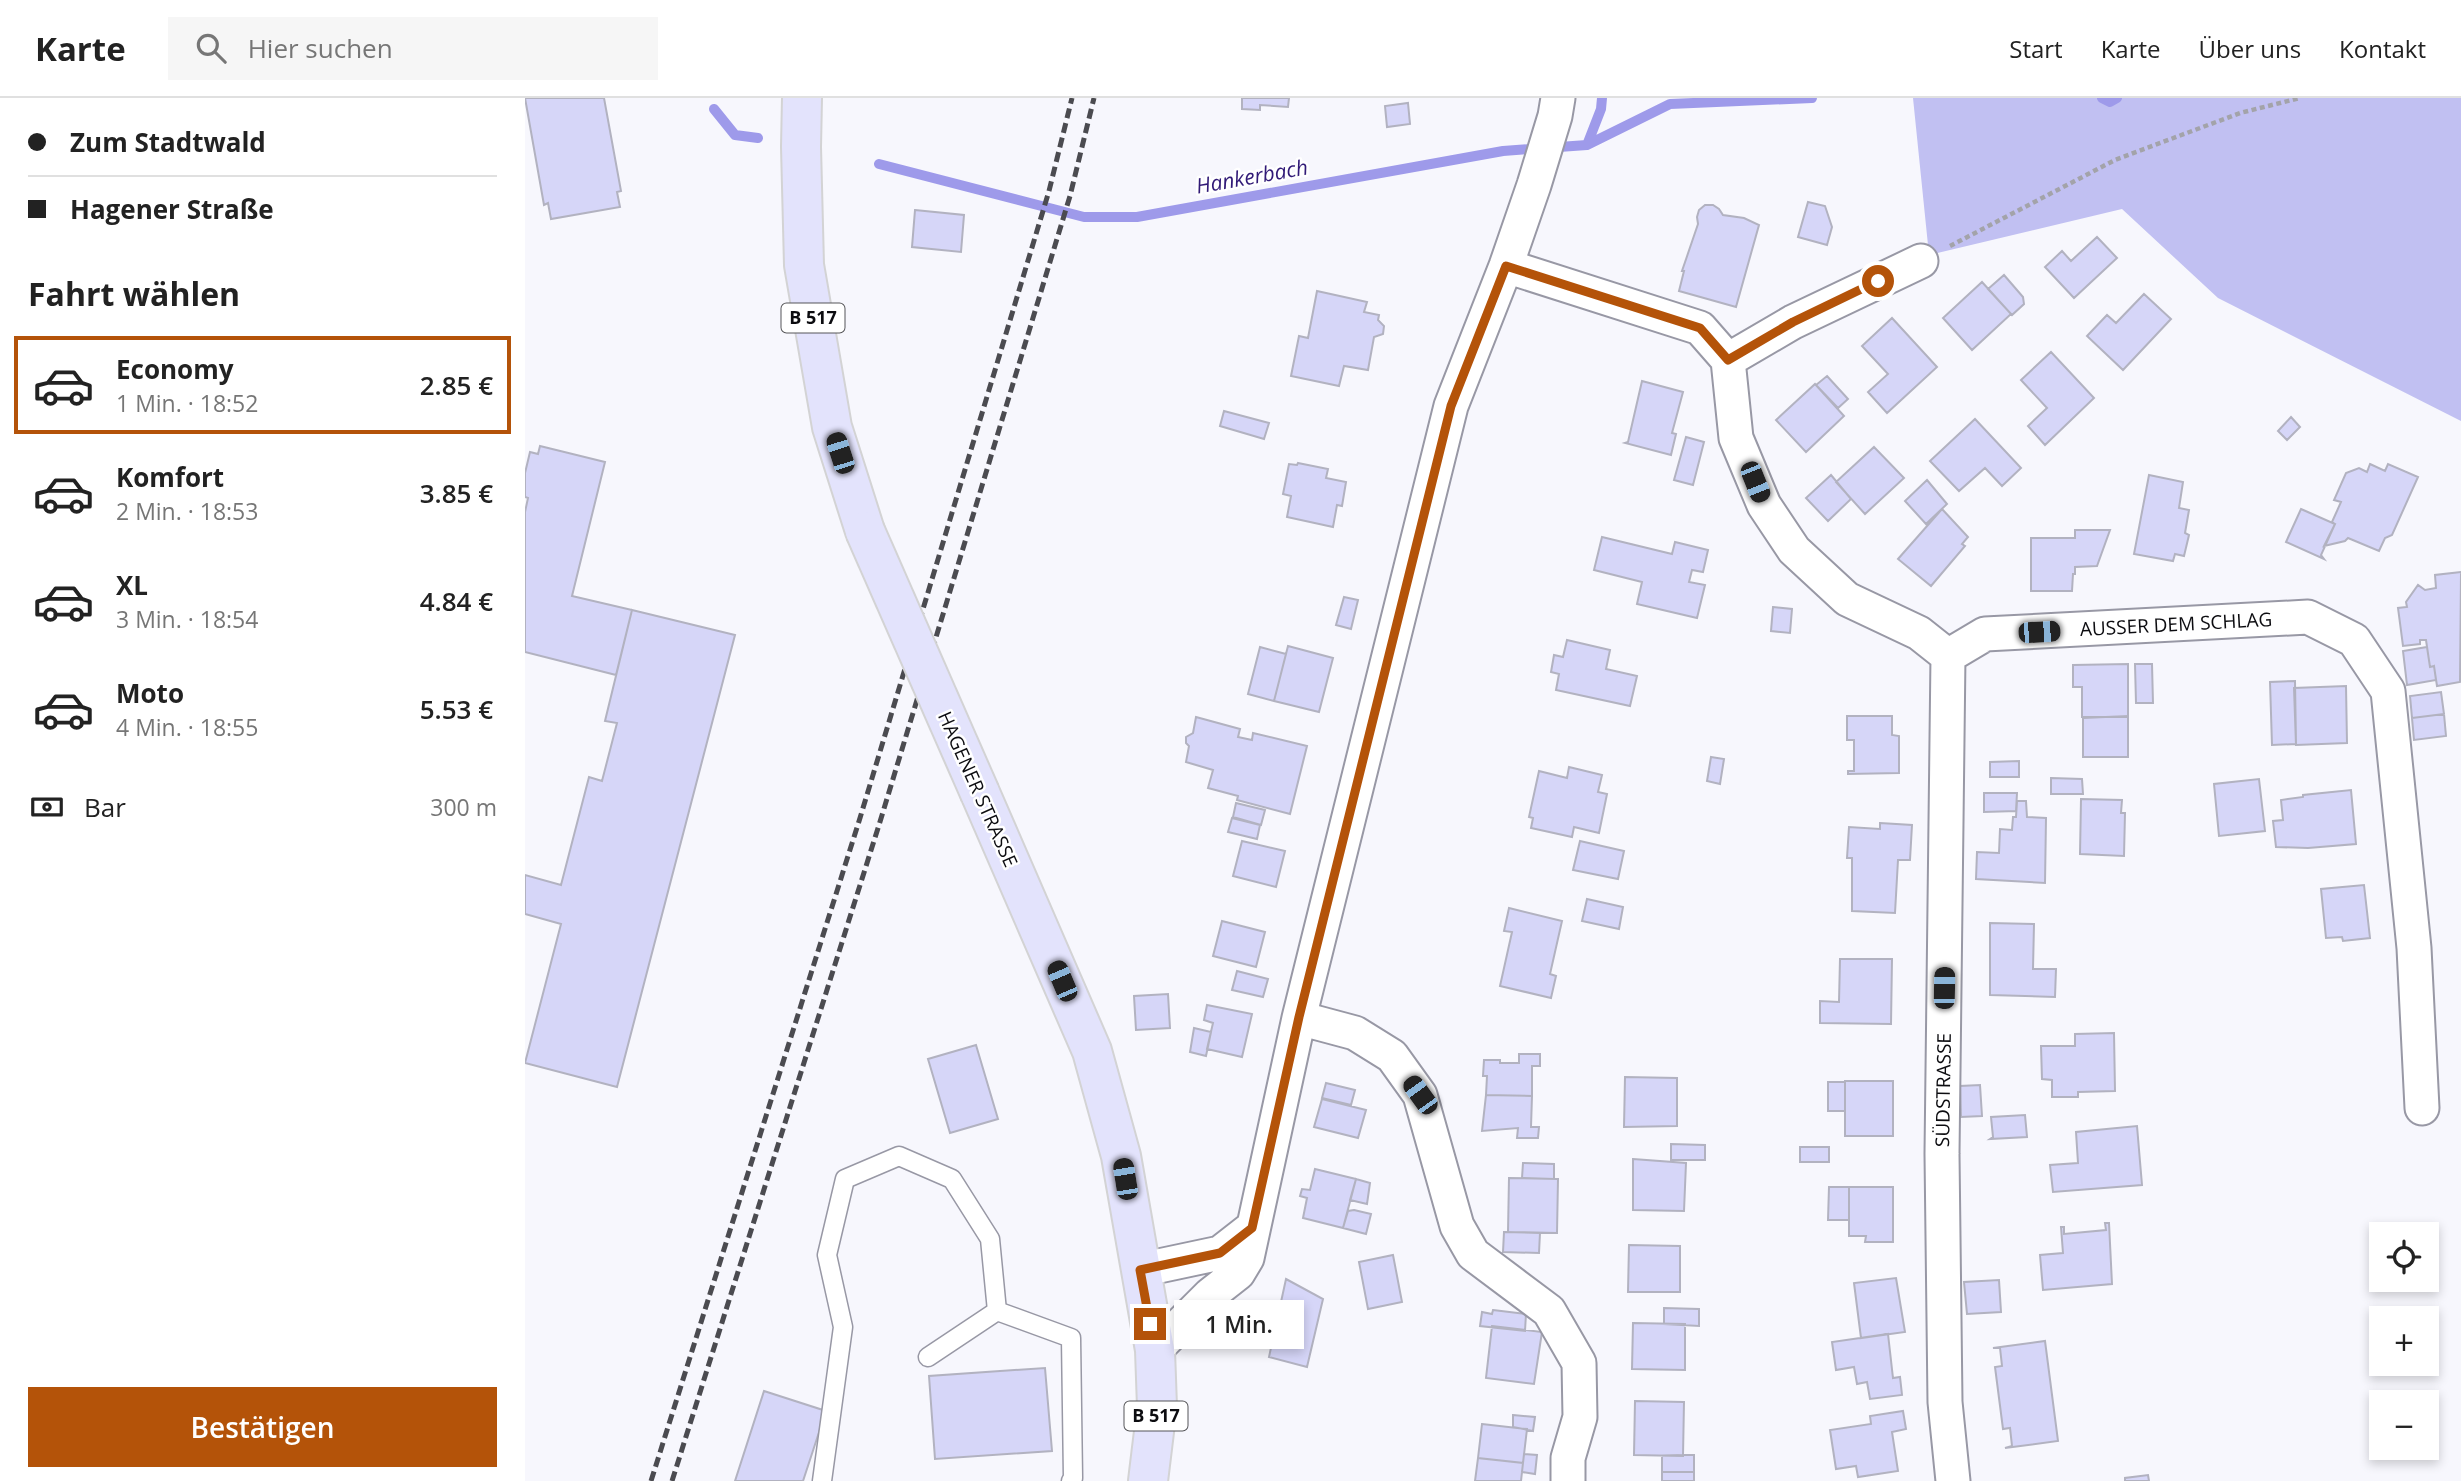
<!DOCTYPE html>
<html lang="de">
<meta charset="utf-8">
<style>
body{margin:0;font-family:"Open Sans",sans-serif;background:#f6f6f6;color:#222;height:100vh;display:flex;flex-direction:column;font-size:26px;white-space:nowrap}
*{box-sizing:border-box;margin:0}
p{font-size:23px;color:#767676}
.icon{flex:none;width:38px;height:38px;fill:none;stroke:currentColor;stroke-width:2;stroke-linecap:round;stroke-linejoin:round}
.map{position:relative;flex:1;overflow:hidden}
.panel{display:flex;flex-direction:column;background:#fff;width:525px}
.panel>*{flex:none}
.guide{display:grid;align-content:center;height:154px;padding:0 28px;background:#fff}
.tools{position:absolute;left:1844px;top:1124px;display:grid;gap:14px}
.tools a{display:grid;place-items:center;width:70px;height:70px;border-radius:0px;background:#fff;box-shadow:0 4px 10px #0003;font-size:35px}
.end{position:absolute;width:32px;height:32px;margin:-16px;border:9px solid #b45309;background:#fff;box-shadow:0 0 0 4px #fff}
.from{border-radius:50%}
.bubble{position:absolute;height:49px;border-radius:0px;background:#fff;box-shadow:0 4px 10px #0003;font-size:23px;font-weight:600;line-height:49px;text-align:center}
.car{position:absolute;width:21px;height:42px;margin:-21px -10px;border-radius:9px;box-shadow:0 0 5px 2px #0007;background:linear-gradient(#222 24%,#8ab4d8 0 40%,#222 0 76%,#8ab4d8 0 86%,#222 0)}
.guide b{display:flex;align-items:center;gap:24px;height:66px;font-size:26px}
.guide b+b{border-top:2px solid #e0e0e0}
.guide i{width:18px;height:18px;background:#222}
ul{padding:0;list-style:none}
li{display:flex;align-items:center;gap:21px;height:98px;margin:0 14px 10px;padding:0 14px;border:4px solid transparent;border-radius:0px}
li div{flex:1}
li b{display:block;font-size:26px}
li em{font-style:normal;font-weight:600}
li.current{border-color:#b45309}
li>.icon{width:63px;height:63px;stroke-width:1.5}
h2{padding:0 28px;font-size:32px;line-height:84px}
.pay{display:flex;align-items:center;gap:18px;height:77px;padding:0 28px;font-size:26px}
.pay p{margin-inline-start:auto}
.button{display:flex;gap:14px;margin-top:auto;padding:14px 28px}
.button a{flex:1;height:80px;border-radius:0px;background:#b45309;color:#fff;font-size:28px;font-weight:600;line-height:80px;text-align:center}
header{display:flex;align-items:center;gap:42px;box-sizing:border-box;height:98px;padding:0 35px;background:#fff;border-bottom:2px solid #e0e0e0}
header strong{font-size:33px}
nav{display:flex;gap:38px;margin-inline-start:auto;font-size:24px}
.search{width:490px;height:63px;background:#f6f6f6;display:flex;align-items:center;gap:18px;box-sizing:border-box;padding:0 24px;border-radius:0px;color:#767676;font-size:26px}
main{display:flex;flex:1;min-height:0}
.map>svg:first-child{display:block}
.forest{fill:#c1c0f2}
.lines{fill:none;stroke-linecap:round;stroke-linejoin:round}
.stream{stroke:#9e9aea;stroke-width:10}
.building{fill:#d6d6f8;stroke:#b2b2c0;stroke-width:2}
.lane-casing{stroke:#9898a5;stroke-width:21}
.street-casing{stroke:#9898a5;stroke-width:37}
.primary-casing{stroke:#d3d3d4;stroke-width:42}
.path{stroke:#a3a3a9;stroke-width:4.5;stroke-dasharray:5 3.5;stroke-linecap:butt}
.lane{stroke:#fff;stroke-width:18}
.street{stroke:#fff;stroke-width:33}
.primary{stroke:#e3e3fc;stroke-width:38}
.rail{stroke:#4b4b50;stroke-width:5;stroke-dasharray:10 5;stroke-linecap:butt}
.primary-bridge-casing{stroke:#d3d3d4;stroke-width:42;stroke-linecap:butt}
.primary-bridge{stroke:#e3e3fc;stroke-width:38}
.route{stroke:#b45309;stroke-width:9}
.labels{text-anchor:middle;stroke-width:5;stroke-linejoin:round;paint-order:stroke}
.shield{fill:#fff;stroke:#555558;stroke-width:2}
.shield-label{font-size:18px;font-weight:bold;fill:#0c0c10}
.street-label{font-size:19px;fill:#0c0c10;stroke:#fff}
.water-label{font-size:21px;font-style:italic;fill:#311a77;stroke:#fff}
</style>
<header>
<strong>Karte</strong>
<div class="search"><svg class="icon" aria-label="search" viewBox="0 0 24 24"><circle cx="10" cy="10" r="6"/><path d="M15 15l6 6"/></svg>Hier suchen</div>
<nav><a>Start</a><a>Karte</a><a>Über uns</a><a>Kontakt</a></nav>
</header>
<main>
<section class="panel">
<div class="guide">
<b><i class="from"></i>Zum Stadtwald</b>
<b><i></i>Hagener Straße</b>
</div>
<h2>Fahrt wählen</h2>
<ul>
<li class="current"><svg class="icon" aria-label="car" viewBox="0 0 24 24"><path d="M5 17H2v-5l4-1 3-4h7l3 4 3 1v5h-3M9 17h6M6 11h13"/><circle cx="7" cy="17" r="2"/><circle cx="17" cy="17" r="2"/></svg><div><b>Economy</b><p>1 Min. · 18:52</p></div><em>2.85 €</em></li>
<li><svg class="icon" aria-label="car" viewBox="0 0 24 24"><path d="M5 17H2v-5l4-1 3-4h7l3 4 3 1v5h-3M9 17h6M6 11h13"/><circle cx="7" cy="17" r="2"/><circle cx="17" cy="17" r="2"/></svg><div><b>Komfort</b><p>2 Min. · 18:53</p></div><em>3.85 €</em></li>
<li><svg class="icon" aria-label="car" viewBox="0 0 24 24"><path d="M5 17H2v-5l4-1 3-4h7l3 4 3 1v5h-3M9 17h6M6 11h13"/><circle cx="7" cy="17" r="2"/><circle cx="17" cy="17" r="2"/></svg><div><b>XL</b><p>3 Min. · 18:54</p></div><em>4.84 €</em></li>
<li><svg class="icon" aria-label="car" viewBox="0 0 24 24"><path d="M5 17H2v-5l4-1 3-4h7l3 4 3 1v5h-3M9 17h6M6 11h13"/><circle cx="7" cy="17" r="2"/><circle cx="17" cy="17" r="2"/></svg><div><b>Moto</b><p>4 Min. · 18:55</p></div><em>5.53 €</em></li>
</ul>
<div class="pay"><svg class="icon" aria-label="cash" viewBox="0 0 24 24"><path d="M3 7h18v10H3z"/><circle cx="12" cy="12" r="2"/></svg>Bar<p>300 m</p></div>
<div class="button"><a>Bestätigen</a></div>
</section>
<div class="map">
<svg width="1936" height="1383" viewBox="0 0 1936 1383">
<rect width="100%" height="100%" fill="#f7f7fd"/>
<path class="forest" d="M1388 0H1936V323L1693 200 1597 111 1404 157Z"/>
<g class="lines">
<path class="stream" d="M1577 0 1585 4 1592 0
M189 11 210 37 233 40
M1062 47 1145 6 1287 0
M354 66 559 119H612L978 53 1062 47 1076 11 1077 0"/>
</g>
<path class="building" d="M0 0H79L96 93 92 94 95 109 26 121 23 105 19 107Z
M717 0H764L763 9 735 7V12L717 11Z
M883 5 885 26 862 29 860 8Z
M1283 104 1300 108 1307 129 1302 147 1273 139Z
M1180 107H1188L1194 111 1198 117 1219 120 1234 127 1211 209 1154 193 1159 173H1157L1173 126 1172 119 1174 112Z
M390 112 439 117 436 154 387 149Z
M1572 139 1592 160 1549 200 1520 169 1537 153 1546 163Z
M1479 177 1498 199 1499 206 1487 217 1463 191Z
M1457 184 1486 216 1447 252 1418 220Z
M792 193 842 204 839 214 854 217 853 222 859 228 858 236 849 239 843 272 819 268 814 288 766 278 774 238 783 240Z
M1619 196 1646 221 1598 272 1562 238 1582 217 1591 225Z
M1367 220 1412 269 1362 315 1343 294 1363 276 1337 248Z
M1526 254 1569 300 1520 347 1503 328 1522 310 1496 282Z
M1302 278 1323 301 1313 310 1291 287Z
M1117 283 1158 294 1147 335 1151 336 1146 357 1100 345 1103 344Z
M1290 286 1319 318 1281 354 1251 322Z
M699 313 744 325 739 341 695 328Z
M1766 319 1775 329 1762 342 1753 333Z
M1450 321 1496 370 1477 388 1460 370 1434 393 1405 363Z
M1161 339 1179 344 1168 387 1149 382Z
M15 348 80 364 47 498 107 512 91 577 0 554V414L3 400 0 399V375L5 354 13 356Z
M1349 349 1379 380 1340 416 1311 384Z
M773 365 803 371 801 380 821 384 817 408 812 407 808 429 762 419 766 398 758 396 764 366 772 367Z
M1845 366 1860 373 1863 366 1893 379 1867 437 1860 440 1854 453 1823 440 1820 443 1799 448 1810 426 1807 424 1816 404 1809 402 1821 375 1834 370 1842 374Z
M1306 377 1326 401 1303 423 1281 400Z
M1624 377 1658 384 1654 410 1664 412 1660 435 1664 437 1659 458 1650 456 1648 463 1609 456Z
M1402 382 1422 406 1401 426 1380 403Z
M1417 411 1443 439 1437 446 1440 448 1406 488 1373 461Z
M1776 411 1810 426 1796 457 1799 461 1761 444Z
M1550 432H1585L1572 468 1550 469V476H1548L1547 493H1506V440H1550Z
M1077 439 1147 456 1150 444 1183 452 1178 474 1167 472 1164 484 1180 487 1172 520 1112 506 1117 484 1069 472Z
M1936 474 1935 584 1912 588 1909 568 1905 569 1901 542H1895V546L1878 548 1873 510 1882 509 1881 504 1893 487 1900 492 1911 490 1910 477Z
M819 499 833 502 826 531 811 527Z
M1248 509 1267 511 1265 535 1246 533Z
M107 512 210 537 92 989 0 965 36 826 0 816V777L36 787 64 679 77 683 92 625 80 623Z
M1042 542 1085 552 1081 571 1112 578 1105 608 1031 592 1034 576 1026 574 1029 557 1038 559Z
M763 548 808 560 794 614 749 603Z
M735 549 761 556 749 603 723 596Z
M1902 549 1905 569 1909 568 1911 582 1882 587 1878 553Z
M1603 566V619H1557V589H1548V567Z
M1610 566H1627L1628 605H1611Z
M1770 583 1771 646 1747 647 1745 584Z
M1821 588 1822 645 1771 647 1769 590Z
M1916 594 1919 616 1887 620 1885 598Z
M1919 616 1921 638 1889 642 1887 620Z
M1322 618H1367V637L1374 638V675L1323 676V673H1329V642H1322Z
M1603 618V659H1558V620Z
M671 619 715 631 713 639 727 642 728 635 782 648 765 716 712 702 713 698 683 690 688 672 661 664 664 648 661 645V639L668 635Z
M1186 659 1199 661 1195 686 1182 683Z
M1494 663V679H1465V664Z
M1044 669 1077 677 1073 694 1082 696 1074 735 1049 729 1047 739 1006 730 1008 720 1004 719 1014 673 1042 680Z
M1526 680 1557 681 1558 696H1526Z
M1734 681 1740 733 1694 738 1689 686Z
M1826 692 1831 746 1783 750 1751 749 1748 723 1758 722 1756 702 1778 699V697Z
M1459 695H1492L1491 713 1459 714Z
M1556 701 1597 702 1596 715H1600L1599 758 1555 756Z
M1492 703H1501L1502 719 1521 720 1520 785 1451 781 1452 754 1474 755 1475 731 1487 732 1488 719H1491Z
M711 705 740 712 736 727 708 719Z
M707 720 735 727 732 741 703 734Z
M1355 725 1387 727 1385 762H1373L1370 815 1327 813V760H1322L1324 729 1355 731Z
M717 743 760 753 751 789 708 778Z
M1055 743 1099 753 1093 781 1048 772Z
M1839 787 1845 840 1818 843 1817 839 1801 840 1796 791Z
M1062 801 1098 809 1094 831 1057 823Z
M984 810 1037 823 1025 876 1031 878 1026 900 975 888 987 834 979 833Z
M697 823 740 834 731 869 688 858Z
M1465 825 1509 826 1508 871H1531L1530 899 1465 897Z
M1315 861H1367L1366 926 1295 925V903L1314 904Z
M712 873 743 881 738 899 707 892Z
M643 896 645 930 611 932 609 898Z
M682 907 727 916 717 959 682 951 688 925 679 922Z
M669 930 686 934 681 958 665 954Z
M1589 935 1590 993 1553 994V999H1527V982L1517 981 1516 948H1550V936Z
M451 947 473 1021 425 1035 403 961Z
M994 956H1015V968H1007V998L961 997 962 978H958L959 962H975V965H994Z
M1100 979 1152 980V1028L1099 1029Z
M1320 983H1368V1038H1320Z
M1303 984H1320V1013H1303Z
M801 985 830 992 826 1007 797 1000Z
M1455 987 1457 1018 1436 1019 1435 988Z
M961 997 1007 998 1006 1029H1014L1013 1040H992L993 1030 957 1033Z
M797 1001 841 1012 833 1040 789 1029Z
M1500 1017 1502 1039 1465 1041 1468 1039 1466 1019Z
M1612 1028 1617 1087 1528 1094 1525 1067 1553 1065 1551 1034Z
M1146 1046 1180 1047V1062H1146Z
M1275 1049H1304V1064H1275Z
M1108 1061 1161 1065 1159 1113 1108 1112Z
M998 1065 1029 1066V1081L997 1080Z
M790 1071 831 1081 818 1130 778 1120 782 1100 775 1098 777 1091 785 1092Z
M984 1080 1033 1081 1032 1135 983 1134Z
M831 1081 845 1085 842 1106 825 1102Z
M1304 1089H1324V1122H1303Z
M1324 1089H1368V1144H1340L1341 1138H1324Z
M829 1112 846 1116 841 1136 818 1130 823 1113Z
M1580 1125H1584L1587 1186 1518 1192 1515 1157 1538 1155 1536 1129H1539V1136L1581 1132Z
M979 1134 1015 1135 1014 1155 978 1154Z
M1104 1147 1155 1148V1194H1103Z
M868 1157 877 1204 843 1211 834 1164Z
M1371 1180 1380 1234 1336 1240 1329 1185Z
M761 1181 798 1201 782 1269 744 1259Z
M1474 1182 1476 1214 1442 1216 1439 1184Z
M1139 1210 1174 1211V1228L1139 1226Z
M968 1212 1001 1216 1000 1233 955 1228 957 1214 967 1216Z
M1108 1225 1160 1226V1272L1107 1271Z
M967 1228 1017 1234 1009 1286 961 1280Z
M1363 1236 1368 1280 1375 1279 1377 1297 1345 1301 1342 1284 1332 1286 1329 1269 1311 1272 1307 1244Z
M1520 1243 1533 1343 1480 1350 1487 1348 1485 1330 1478 1331 1470 1269 1477 1268 1475 1250H1468Z
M520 1270 527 1353 410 1361 404 1278Z
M239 1293 301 1313 278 1383H210Z
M1110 1303 1159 1304 1158 1358 1109 1357Z
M1378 1313 1381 1331 1367 1334 1373 1373 1333 1379 1331 1368 1311 1371 1305 1332 1346 1326 1345 1318Z
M988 1317 1010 1319 1008 1333 988 1329Z
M957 1326 1002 1331 998 1365 953 1360Z
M999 1356 1012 1357 1010 1376 997 1374Z
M1158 1357H1169V1374H1137V1358Z
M953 1360 998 1365 996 1383H950Z
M1137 1374H1169V1383H1137Z
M1623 1377 1624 1383H1600V1380Z"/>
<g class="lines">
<g class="lane-casing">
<path id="lane" d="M403 1259 472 1213
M297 1383 318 1229 302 1157 320 1081 374 1058 427 1081 465 1141 472 1213 546 1240 548 1380 546 1383"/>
</g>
<g class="street-casing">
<path id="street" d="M981 168 1175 230 1203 262 1211 340 1239 407 1269 452 1322 501 1394 535 1423 558 1460 536 1783 519 1829 542 1863 593 1889 850 1897 1010
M1203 262 1268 224 1396 163
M1423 558 1417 1056 1420 1304 1428 1383
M774 920 830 935 867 958 895 997 932 1128 948 1156 1024 1213 1054 1265 1055 1319 1043 1360V1383
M615 1172 695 1155 727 1130
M630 1252 685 1197 713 1175 722 1160 774 920 926 308 981 168 1009 87 1030 18 1033 0"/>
</g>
<g class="primary-casing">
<path id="primary" d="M277 0 276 49 279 167 307 329 340 433
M455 695 567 953 596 1058 630 1252 632 1309 623 1383"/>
</g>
<path class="path" d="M1425 148 1590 62 1715 15 1775 0"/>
<use href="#lane" class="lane"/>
<use href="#street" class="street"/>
<use href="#primary" class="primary"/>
<path class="rail" d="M126 1383 335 720 524 93 547 0
M147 1383 354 727 545 98 569 0"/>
<g class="primary-bridge-casing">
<path id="primary-bridge" d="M340 433 455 695"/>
</g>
<use href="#primary-bridge" class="primary-bridge"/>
</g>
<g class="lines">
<path class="route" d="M625 1226 615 1172 695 1155 727 1130 774 919 926 308 981 168 1175 230 1203 262 1268 224 1353 183"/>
</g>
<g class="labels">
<g class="shield">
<rect x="256.5" y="205.5" width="63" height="29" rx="5"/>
<rect x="599.5" y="1303.5" width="63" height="29" rx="5"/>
</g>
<g class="shield-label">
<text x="288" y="226">B 517</text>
<text x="631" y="1324">B 517</text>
</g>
<g class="street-label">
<text transform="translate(1651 526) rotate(-3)" y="7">AUSSER DEM SCHLAG</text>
<text transform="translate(453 691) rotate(66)" y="7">HAGENER STRASSE</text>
<text transform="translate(1418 992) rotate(-89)" y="7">SÜDSTRASSE</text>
</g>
<g class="water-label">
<text transform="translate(727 79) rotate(-10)" y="7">Hankerbach</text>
</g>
</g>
</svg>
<div class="tools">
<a><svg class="icon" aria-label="locate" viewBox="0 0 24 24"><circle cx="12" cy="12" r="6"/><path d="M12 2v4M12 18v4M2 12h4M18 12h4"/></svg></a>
<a>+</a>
<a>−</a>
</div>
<i class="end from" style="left:1353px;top:183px"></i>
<i class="end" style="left:625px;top:1226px"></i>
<div class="bubble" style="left:649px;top:1202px;width:130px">1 Min.</div>
<i class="car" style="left:315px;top:355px;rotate:342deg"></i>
<i class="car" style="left:1230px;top:384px;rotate:158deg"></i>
<i class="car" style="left:1514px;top:534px;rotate:87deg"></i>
<i class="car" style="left:537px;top:883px;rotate:337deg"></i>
<i class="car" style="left:1419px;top:890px;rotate:1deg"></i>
<i class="car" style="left:895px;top:997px;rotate:324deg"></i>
<i class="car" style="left:600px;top:1081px;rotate:351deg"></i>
</div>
</main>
